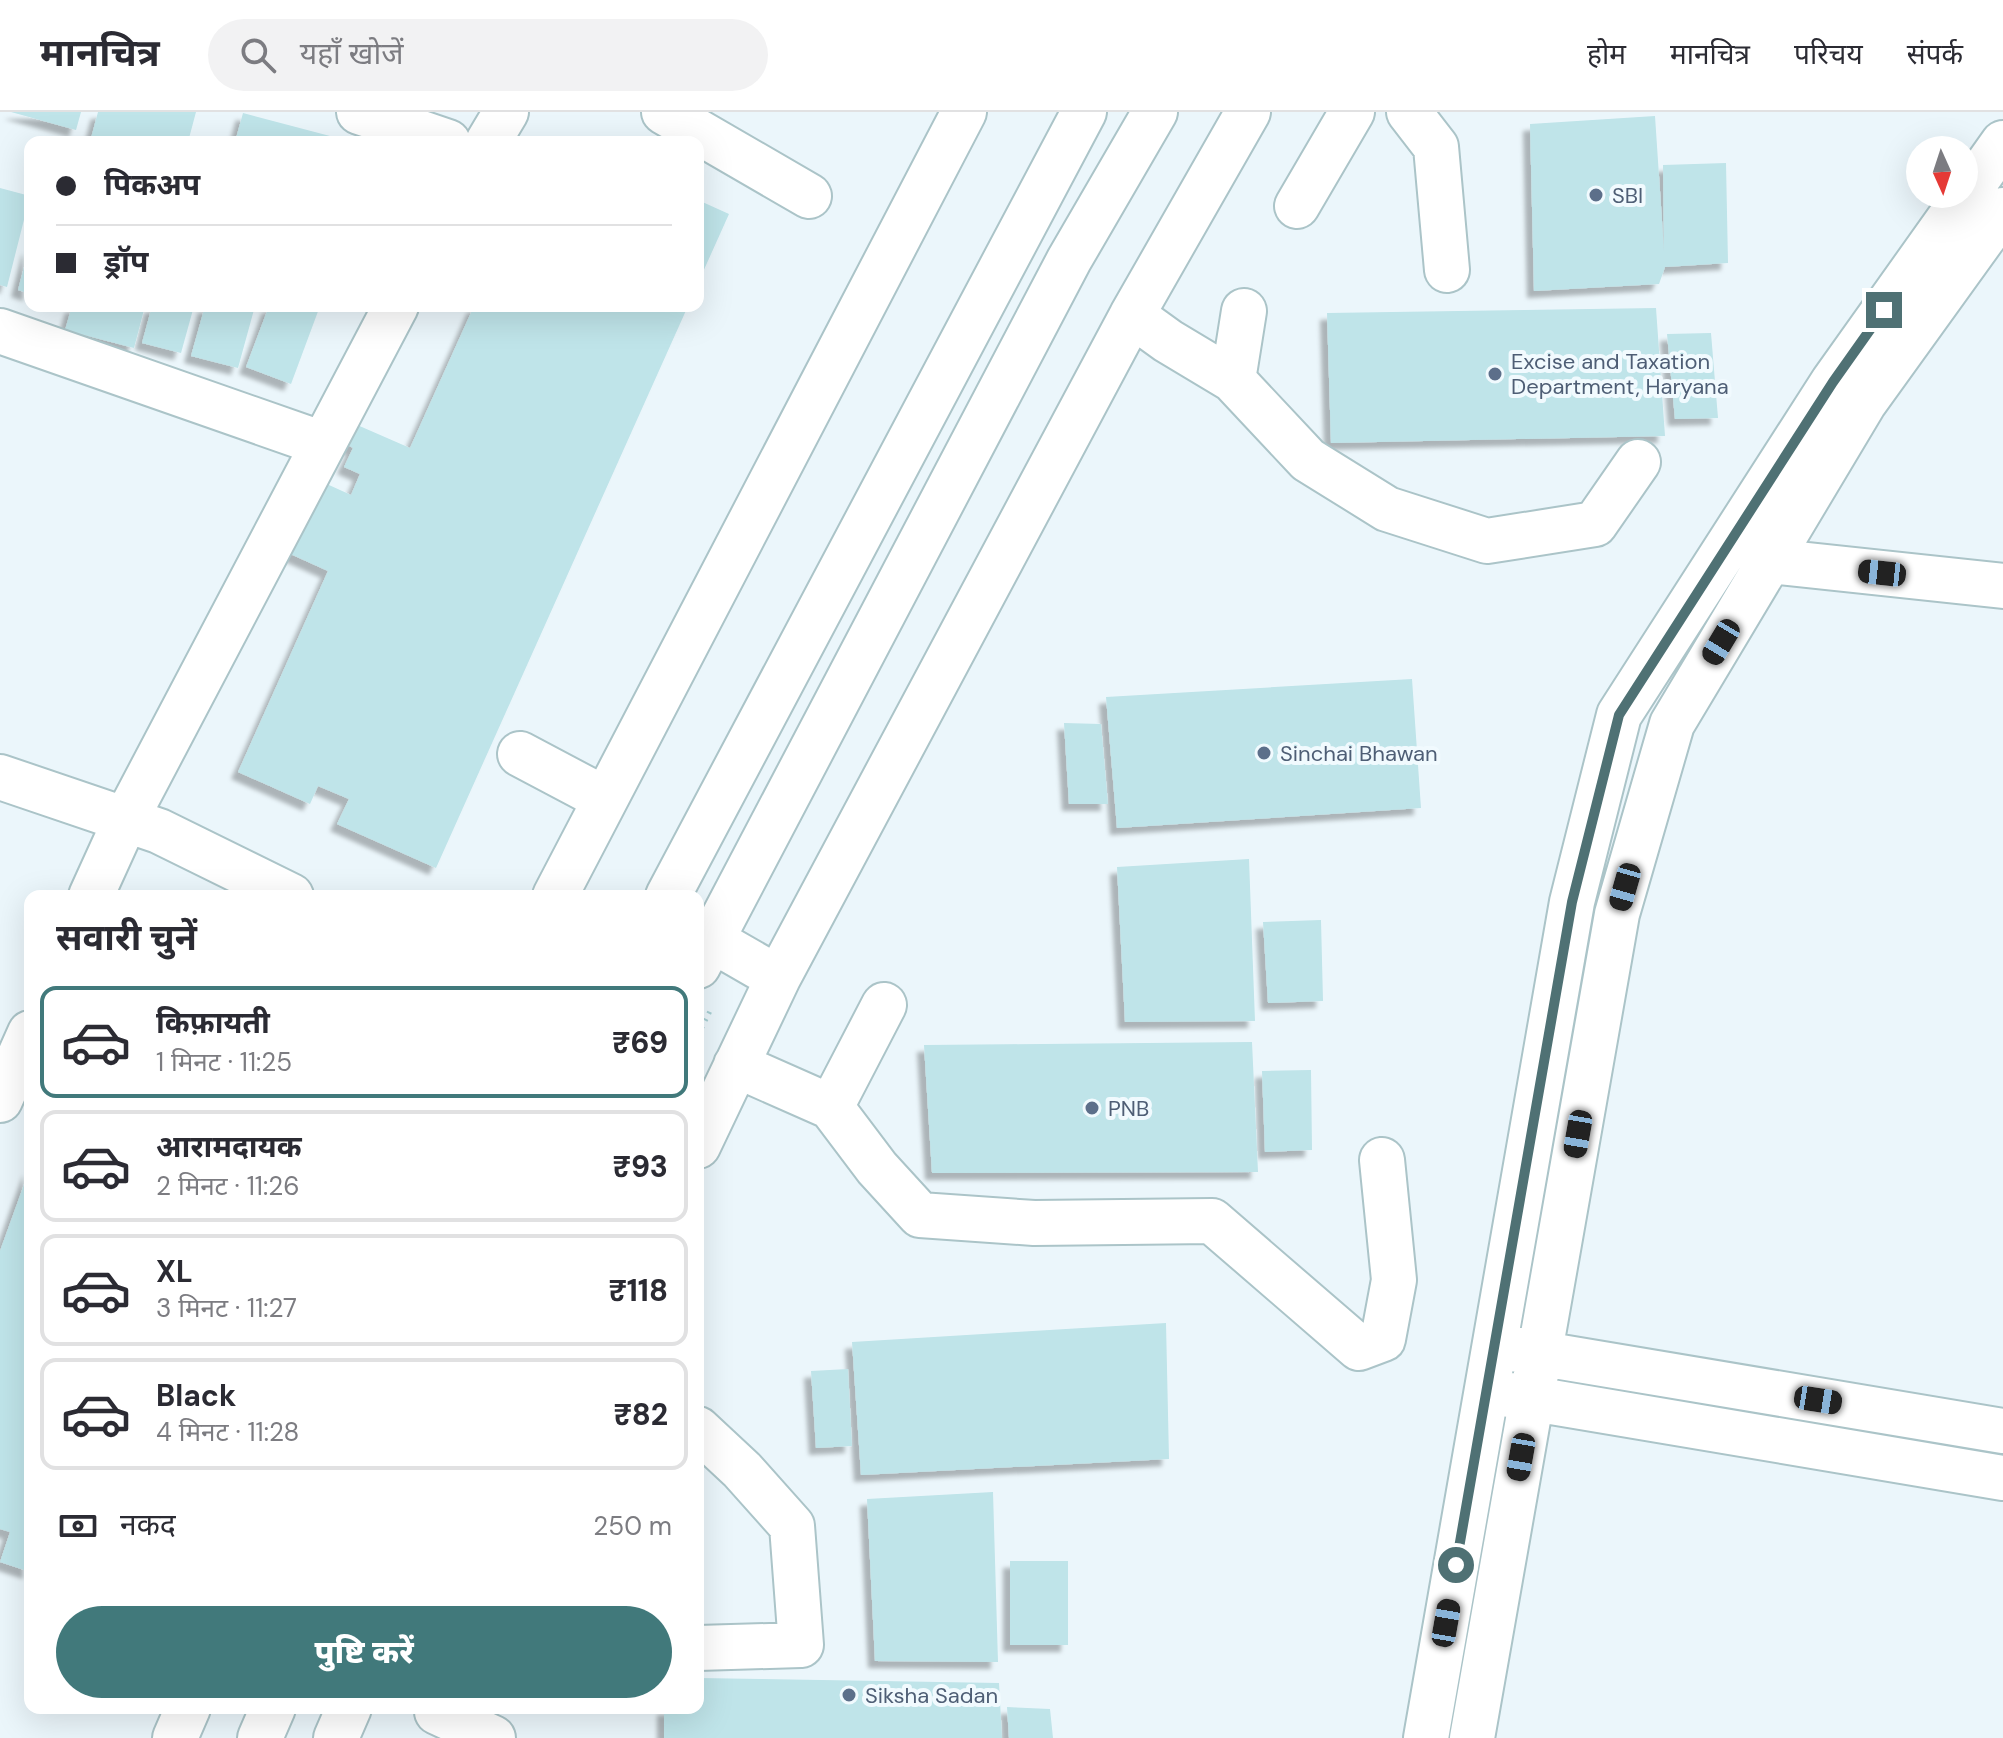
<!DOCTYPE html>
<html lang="hi">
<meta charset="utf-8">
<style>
body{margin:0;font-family:"DM Sans","Noto Sans Devanagari",sans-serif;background:#f2f2f3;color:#2b2b33;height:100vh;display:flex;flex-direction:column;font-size:30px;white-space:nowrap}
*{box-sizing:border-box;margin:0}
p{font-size:26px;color:#7c7c81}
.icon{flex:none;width:44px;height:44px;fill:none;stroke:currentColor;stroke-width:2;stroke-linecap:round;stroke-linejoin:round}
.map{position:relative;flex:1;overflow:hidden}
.sheet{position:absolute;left:24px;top:778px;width:680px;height:824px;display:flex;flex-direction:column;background:#fff;border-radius:16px;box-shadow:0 8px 32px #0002}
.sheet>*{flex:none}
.top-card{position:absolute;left:24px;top:24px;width:680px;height:176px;border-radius:16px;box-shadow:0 8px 32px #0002;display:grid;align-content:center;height:176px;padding:0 32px;background:#fff}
.needle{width:52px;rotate:177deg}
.fabs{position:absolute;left:1906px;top:24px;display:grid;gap:16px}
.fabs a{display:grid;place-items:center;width:72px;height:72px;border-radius:50%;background:#fff;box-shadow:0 8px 32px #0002;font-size:40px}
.end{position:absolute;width:36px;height:36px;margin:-18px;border:10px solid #4f7174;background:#fff;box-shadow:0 0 0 4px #fff}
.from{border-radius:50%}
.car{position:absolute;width:24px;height:48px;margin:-24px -12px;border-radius:10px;box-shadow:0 0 6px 2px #0007;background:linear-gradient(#222 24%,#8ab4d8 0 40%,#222 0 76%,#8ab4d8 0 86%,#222 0)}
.top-card b{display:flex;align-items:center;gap:28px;height:76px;font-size:30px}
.top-card b+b{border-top:2px solid #e1e1e2}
.top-card i{width:20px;height:20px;background:#2b2b33}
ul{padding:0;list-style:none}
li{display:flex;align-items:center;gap:24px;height:112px;margin:0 16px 12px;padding:0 16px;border:4px solid #e1e1e2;border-radius:16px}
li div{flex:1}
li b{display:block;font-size:30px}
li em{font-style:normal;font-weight:800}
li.selected{border-color:#41797b}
li>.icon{width:72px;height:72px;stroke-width:1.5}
h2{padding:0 32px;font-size:36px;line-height:96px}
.pay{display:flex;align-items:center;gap:20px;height:88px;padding:0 32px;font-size:30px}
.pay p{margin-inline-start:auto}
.button{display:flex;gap:16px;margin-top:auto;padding:16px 32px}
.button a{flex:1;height:92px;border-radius:48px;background:#41797b;color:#fff;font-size:32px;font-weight:800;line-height:92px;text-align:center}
header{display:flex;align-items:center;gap:48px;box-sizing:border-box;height:112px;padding:0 40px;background:#fff;border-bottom:2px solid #e1e1e2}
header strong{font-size:38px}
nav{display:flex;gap:44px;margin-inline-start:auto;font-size:28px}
.search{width:560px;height:72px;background:#f2f2f3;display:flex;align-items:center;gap:20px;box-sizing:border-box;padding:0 28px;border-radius:44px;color:#7c7c81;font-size:30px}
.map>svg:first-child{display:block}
.building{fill:#bfe4e9;filter:url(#shadow)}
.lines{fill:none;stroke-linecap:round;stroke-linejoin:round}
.minor-casing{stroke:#abc4c8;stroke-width:48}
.path{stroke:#a7cfd3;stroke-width:5;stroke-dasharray:2 6;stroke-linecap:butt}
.minor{stroke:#fff;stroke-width:44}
.route{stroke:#4f7174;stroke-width:10}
.service-dot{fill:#5c6f8a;stroke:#f1fafe;stroke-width:3}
.labels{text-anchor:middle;stroke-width:8;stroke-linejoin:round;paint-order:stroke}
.service-label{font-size:22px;fill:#4e5e75;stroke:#f1fafe;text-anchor:start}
</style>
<header>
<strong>मानचित्र</strong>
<div class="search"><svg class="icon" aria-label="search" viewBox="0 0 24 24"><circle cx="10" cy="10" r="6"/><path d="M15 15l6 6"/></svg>यहाँ खोजें</div>
<nav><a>होम</a><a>मानचित्र</a><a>परिचय</a><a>संपर्क</a></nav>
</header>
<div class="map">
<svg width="2003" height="1626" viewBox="0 0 2003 1626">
<defs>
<filter id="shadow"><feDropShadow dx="-7" dy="7" stdDeviation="2" flood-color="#0004"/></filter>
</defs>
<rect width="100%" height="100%" fill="#ebf6fb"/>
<path class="building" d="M11 0H81L76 18Z
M98 0H196L188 30H90Z
M243 1 349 29V30H235Z
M1655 4 1664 139 1663 53 1726 51 1728 151 1665 155 1659 172 1534 179 1530 12Z
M0 76 30 84 7 175 0 173Z
M698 88 729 102 698 171Z
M29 136H30V182L18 178Z
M72 194H145L134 236 65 218Z
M152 194H194L181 241 142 231Z
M205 194H255L238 256 191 244Z
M269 194H320L291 272 246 255Z
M474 194H688L436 756 337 712 349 687 318 674 310 692 238 660 328 459 286 440 318 368 351 383 360 362 344 355 353 336 346 332 355 312 410 336Z
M1656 196 1665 324 1331 331 1327 201Z
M1711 221 1718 306 1675 307 1667 222Z
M1412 567 1421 696 1117 716 1106 585Z
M1064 611 1101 612 1108 692H1069Z
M1249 747 1255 909 1125 910 1117 755Z
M1321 808 1323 889 1268 891 1263 810Z
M1252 930 1258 1060 932 1061 924 933Z
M1311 958 1312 1038 1265 1040 1262 959Z
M30 1056V1460L0 1450 10 1420 0 1417V1139Z
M1166 1211 1169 1347 861 1363 852 1230Z
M848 1257 852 1334 816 1336 811 1259Z
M993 1380 998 1550 875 1549 867 1387Z
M1010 1449H1068V1533H1010Z
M698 1566 999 1571 1002 1626H664V1596H698Z
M1007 1595 1050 1597 1053 1626H1009Z"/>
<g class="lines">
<g class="minor-casing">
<path id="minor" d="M359 0 448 30
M664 0 809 84
M1409 0 1436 35 1447 158
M488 30 506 0
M1297 94 1352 0
M1132 203 1168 229 1233 268 1308 348 1387 397 1487 429 1595 412 1638 350
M0 219 323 332
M1233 268 1244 199
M1749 435 1770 449 2003 474
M520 642 605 687
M0 665 159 719 291 784
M91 784 126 707 396 194
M555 784 964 0
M668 784 1084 0
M712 828 778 866
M698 854 1069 148 1155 0
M736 953 831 995 877 1056 920 1103 1034 1111 1212 1109 1359 1236 1383 1227 1394 1168 1382 1048
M0 988 30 921
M831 995 884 893
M698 1034 778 866 1132 203 1248 0
M1513 1237 2003 1319
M1504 1282 2003 1366
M698 1317 742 1358 792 1414 801 1533 698 1536
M437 1600 493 1626
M175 1626 188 1596
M260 1626 273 1596
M336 1626 349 1596
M1426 1626 1572 790 1619 603 1833 270 2003 31
M1472 1626 1617 802 1672 612 1864 291 2003 98"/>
</g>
<path class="path" d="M698 923 712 895"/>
<use href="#minor" class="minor"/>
</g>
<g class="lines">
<path class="route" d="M1456 1453 1572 790 1619 603 1833 270 1884 198"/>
</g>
<g class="service-dot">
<circle cx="1596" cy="83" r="8"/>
<circle cx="1495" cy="262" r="8"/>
<circle cx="1264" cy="641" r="8"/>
<circle cx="1092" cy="996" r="8"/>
<circle cx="849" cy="1583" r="8"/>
</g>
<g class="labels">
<g class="service-label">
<text x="1612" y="91">SBI</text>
<text x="1511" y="257">Excise and Taxation<tspan x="1511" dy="25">Department, Haryana</tspan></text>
<text x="1280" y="649">Sinchai Bhawan</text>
<text x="1108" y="1004">PNB</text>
<text x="865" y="1591">Siksha Sadan</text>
</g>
</g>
</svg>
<div class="fabs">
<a><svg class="needle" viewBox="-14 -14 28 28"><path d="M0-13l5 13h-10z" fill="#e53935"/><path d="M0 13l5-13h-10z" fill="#7c7c81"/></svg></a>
</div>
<i class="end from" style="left:1456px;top:1453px"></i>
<i class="end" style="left:1884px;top:198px"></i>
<i class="car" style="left:1882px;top:461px;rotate:276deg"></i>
<i class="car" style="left:1721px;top:530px;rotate:211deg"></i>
<i class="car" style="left:1625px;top:775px;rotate:196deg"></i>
<i class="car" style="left:1578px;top:1022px;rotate:190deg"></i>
<i class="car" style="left:1818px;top:1288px;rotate:99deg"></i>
<i class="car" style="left:1521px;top:1345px;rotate:190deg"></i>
<i class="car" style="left:1446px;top:1511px;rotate:10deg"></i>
<div class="top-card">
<b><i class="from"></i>पिकअप</b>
<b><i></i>ड्रॉप</b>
</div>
<section class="sheet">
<h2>सवारी चुनें</h2>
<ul>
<li class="selected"><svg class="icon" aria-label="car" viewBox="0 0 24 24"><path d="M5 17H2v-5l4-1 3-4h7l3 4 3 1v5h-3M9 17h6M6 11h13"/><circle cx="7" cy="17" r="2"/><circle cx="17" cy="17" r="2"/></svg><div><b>किफ़ायती</b><p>1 मिनट · 11:25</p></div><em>₹69</em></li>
<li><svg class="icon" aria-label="car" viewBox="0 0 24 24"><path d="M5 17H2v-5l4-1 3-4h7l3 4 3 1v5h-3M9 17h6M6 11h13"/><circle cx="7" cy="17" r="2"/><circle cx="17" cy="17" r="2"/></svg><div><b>आरामदायक</b><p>2 मिनट · 11:26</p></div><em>₹93</em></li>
<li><svg class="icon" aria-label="car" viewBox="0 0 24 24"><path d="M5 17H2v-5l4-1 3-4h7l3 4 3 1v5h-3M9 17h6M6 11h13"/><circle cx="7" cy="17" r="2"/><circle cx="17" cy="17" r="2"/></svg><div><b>XL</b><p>3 मिनट · 11:27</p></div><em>₹118</em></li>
<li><svg class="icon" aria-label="car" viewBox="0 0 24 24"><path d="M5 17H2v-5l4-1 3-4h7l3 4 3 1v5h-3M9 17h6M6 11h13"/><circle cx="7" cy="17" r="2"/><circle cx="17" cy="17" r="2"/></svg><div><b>Black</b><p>4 मिनट · 11:28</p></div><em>₹82</em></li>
</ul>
<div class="pay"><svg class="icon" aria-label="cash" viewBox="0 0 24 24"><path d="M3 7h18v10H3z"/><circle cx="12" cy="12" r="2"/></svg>नकद<p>250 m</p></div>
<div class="button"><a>पुष्टि करें</a></div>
</section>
</div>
